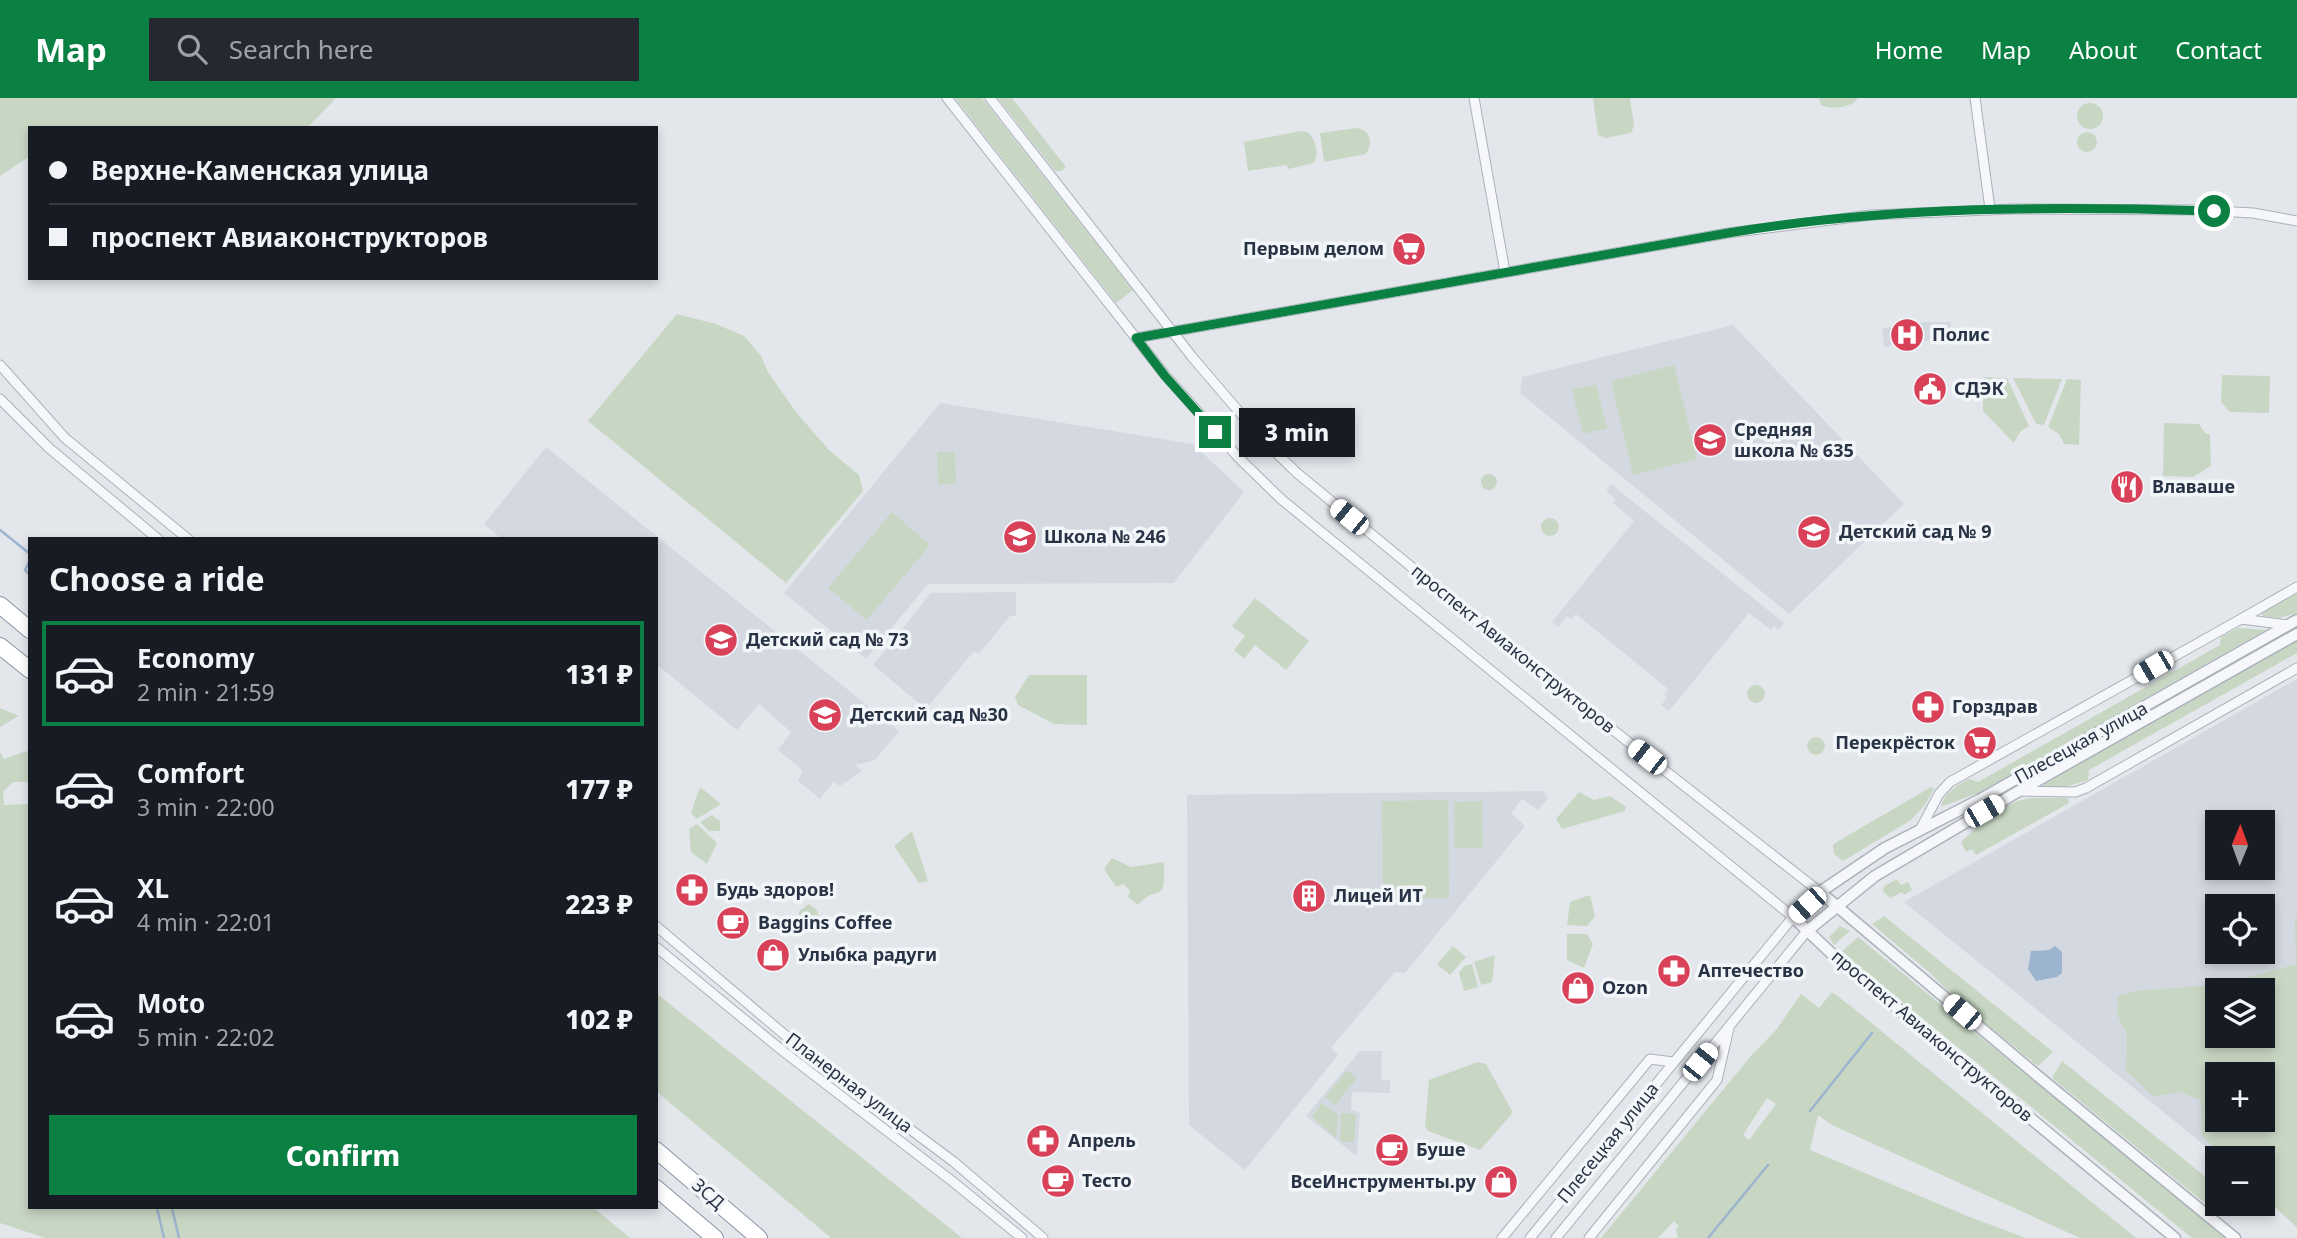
<!DOCTYPE html>
<meta charset="utf-8">
<style>
body{margin:0;font-family:"Noto Sans",sans-serif;background:#242831;color:#f1f3f6;height:100vh;display:flex;flex-direction:column;font-size:26px;white-space:nowrap}
*{box-sizing:border-box;margin:0}
p{font-size:23px;color:#9ea1a6}
.icon{flex:none;width:38px;height:38px;fill:none;stroke:currentColor;stroke-width:2;stroke-linecap:round;stroke-linejoin:round}
.map{position:relative;flex:1;overflow:hidden}
.drawer{position:absolute;left:28px;top:439px;width:630px;height:672px;display:flex;flex-direction:column;background:#171b24;border-radius:0px;box-shadow:0 4px 10px #0003}
.drawer>*{flex:none}
.hud{position:absolute;left:28px;top:28px;width:630px;height:154px;border-radius:0px;box-shadow:0 4px 10px #0003;display:grid;align-content:center;height:154px;padding:0 21px;background:#171b24}
.needle{width:46px;rotate:1deg}
.controls{position:absolute;left:2205px;top:712px;display:grid;gap:14px}
.controls a{display:grid;place-items:center;width:70px;height:70px;border-radius:0px;background:#171b24;box-shadow:0 4px 10px #0003;font-size:35px}
.end{position:absolute;width:32px;height:32px;margin:-16px;border:9px solid #0b8043;background:#fff;box-shadow:0 0 0 4px #fff}
.from{border-radius:50%}
.bubble{position:absolute;height:49px;border-radius:0px;background:#171b24;box-shadow:0 4px 10px #0003;font-size:23px;font-weight:800;line-height:49px;text-align:center}
.car{position:absolute;width:21px;height:42px;margin:-21px -10px;border-radius:9px;box-shadow:0 0 5px 2px #0007;background:linear-gradient(#fff 24%,#345 0 40%,#fff 0 76%,#345 0 86%,#fff 0)}
.hud b{display:flex;align-items:center;gap:24px;height:66px;font-size:26px}
.hud b+b{border-top:2px solid #363941}
.hud i{width:18px;height:18px;background:#f1f3f6}
ul{padding:0;list-style:none}
li{display:flex;align-items:center;gap:21px;height:105px;margin:0 14px 10px;padding:0 7px;border:4px solid transparent;border-radius:0px}
li div{flex:1}
li b{display:block;font-size:26px}
li em{font-style:normal;font-weight:800}
li.current{border-color:#0b8043}
li>.icon{width:63px;height:63px;stroke-width:1.5}
h2{padding:0 21px;font-size:32px;line-height:84px}
.action{display:flex;gap:14px;margin-top:auto;padding:14px 21px}
.action a{flex:1;height:80px;border-radius:0px;background:#0b8043;color:#fff;font-size:28px;font-weight:800;line-height:80px;text-align:center}
header{display:flex;align-items:center;gap:42px;box-sizing:border-box;height:98px;padding:0 35px;background:#0b8043;color:#fff}
header strong{font-size:33px}
nav{display:flex;gap:38px;margin-inline-start:auto;font-size:24px}
.search{width:490px;height:63px;background:#242831;display:flex;align-items:center;gap:18px;box-sizing:border-box;padding:0 24px;border-radius:0px;color:#9ea1a6;font-size:26px}
.map>svg:first-child{display:block}
.built{fill:#d4d9e1;fill-rule:evenodd}
.green{fill:#c8d7c3;fill-rule:evenodd}
.water{fill:#9cb4ce}
.lines{fill:none;stroke-linecap:round;stroke-linejoin:round}
.stream{stroke:#9cb4ce;stroke-width:2.5}
.minor-casing{stroke:#abb1ba;stroke-width:11}
.tertiary-casing{stroke:#abb1ba;stroke-width:13}
.motorway-casing{stroke:#8994a4;stroke-width:18}
.minor{stroke:#f6f7fa;stroke-width:9}
.tertiary{stroke:#f6f7fa;stroke-width:10}
.motorway{stroke:#fff;stroke-width:16}
.route{stroke:#0b8043;stroke-width:9}
.labels{text-anchor:middle;stroke-width:7;stroke-linejoin:round;paint-order:stroke}
.poi-label{font-size:18px;font-weight:bold;fill:#293346;stroke:#f3f6f9;text-anchor:start}
.street-label{font-size:18px;fill:#293346;stroke:#f3f6f9}
</style>
<header>
<strong>Map</strong>
<div class="search"><svg class="icon" aria-label="search" viewBox="0 0 24 24"><circle cx="10" cy="10" r="6"/><path d="M15 15l6 6"/></svg>Search here</div>
<nav><a>Home</a><a>Map</a><a>About</a><a>Contact</a></nav>
</header>
<div class="map">
<svg width="2297" height="1140" viewBox="0 0 2297 1140">
<rect width="100%" height="100%" fill="#e3e7ec"/>
<path class="built" d="M1925 224H1951V231H1932V242L1884 249 1882 230Z
M1733 227 1904 406 1789 516 1520 295 1522 279Z
M940 305 1193 346 1244 394 1174 485 928 486 866 561 784 495Z
M546 349 899 633 875 662 855 667 862 673 840 688 834 684 820 701 798 683 802 674 799 669 778 652 791 634 759 606 737 632 656 566V441H502L484 426Z
M1611 386 1784 525 1779 532 1774 528 1771 532 1749 515 1669 613 1661 607 1667 600 1664 597 1668 591 1576 516 1571 521 1567 518 1558 529 1552 524 1634 423 1613 405 1616 401 1606 393Z
M1016 494V518H1010L979 556 974 553 926 611 873 567 931 495Z
M2297 581V1011L2253 1060H2220L1904 804ZM2217 724H2263V770H2217ZM2217 808H2263V854H2217ZM2217 892H2263V938H2217ZM2217 976H2263V1022H2217Z
M1542 693 1548 700 1538 712 1522 701 1511 715 1525 728 1405 875 1395 874 1331 950 1338 957 1245 1072 1189 1027 1187 697Z
M1360 953H1382L1381 981 1390 982V995L1352 994 1351 1011 1360 1015 1357 1057H1355L1306 1018Z"/>
<path class="green" d="M0 0H336L307 30H30V58L0 78Z
M955 0H982L1133 192 1116 205Z
M998 0H1012L1066 69 1061 73H1055Z
M1593 0H1630L1634 28 1631 35 1606 40 1598 37Z
M1819 0H1858C1852 10 1831 12 1821 7Z
M2077 18a13 13 0 1 1 26 0a13 13 0 1 1-26 0Z
M1357 30C1370 32 1374 45 1366 56L1324 64 1320 35Z
M1301 33 1307 34C1316 40 1319 56 1314 65L1288 71 1287 67 1248 73 1244 44Z
M2077 44a10 10 0 1 1 20 0a10 10 0 1 1-20 0Z
M677 216 716 226 744 238 761 258 768 274 796 314 828 351 859 377 863 393 786 485 588 323Z
M1674 267 1697 361 1633 377 1611 283Z
M2222 277 2270 278 2269 315 2230 314 2221 304Z
M1983 279 2007 280 2029 328 2020 334 2014 345 1983 313Z
M2013 280 2062 281 2044 327 2036 326Z
M2067 281 2081 282 2079 347 2064 346 2059 336 2048 329Z
M1596 286 1607 330 1583 336 1572 292Z
M2164 325 2199 326 2205 335 2210 337 2211 368 2193 379 2163 378Z
M937 354H955L956 386 938 387Z
M1481 384a8 8 0 1 1 16 0a8 8 0 1 1-16 0Z
M892 414 930 447 867 522 828 490Z
M1541 429a9 9 0 1 1 18 0a9 9 0 1 1-18 0Z
M2297 495V515L2279 520 2262 518 2263 514Z
M1255 500 1309 543 1286 572 1255 547 1244 561 1234 552 1245 538 1232 528Z
M2238 530 2266 532 1978 695 1943 708 1941 707C1947 693 1956 688 1969 681L1978 684 2220 547 2221 539Z
M2297 543V555L2089 672 2088 682 2065 689H2044L2043 686Z
M1029 577H1087V627L1054 626 1018 607 1015 599Z
M1747 596a9 9 0 1 1 18 0a9 9 0 1 1-18 0Z
M0 610 19 618 0 629Z
M1807 648a9 9 0 1 1 18 0a9 9 0 1 1-18 0Z
M30 652V684H13L3 694 4 707 30 706V1110H594L630 1140H45L0 1125V654L4 661Z
M700 689 721 706 697 721 691 715Z
M1931 689 1934 691 1925 707 1911 722 1843 763 1834 756 1833 748 1835 745Z
M1579 694 1594 702 1610 698 1626 709 1625 713 1562 731 1556 721Z
M2032 700H2068L2069 705 1976 757 1972 751 1966 754 1961 744C1982 725 2003 703 2032 700Z
M1448 702 1449 800 1383 801 1382 703Z
M1482 703 1483 750H1455L1454 704Z
M712 717 720 723V733H709L700 724Z
M697 726 717 745 707 766 691 754 689 731Z
M912 733 928 783 919 785 894 748Z
M1112 760 1131 769 1164 764C1165 810 1160 783 1138 807L1128 799 1130 793 1124 786 1116 789 1104 771Z
M1897 781 1901 787 1908 784 1912 792 1904 797 1902 794 1890 800 1883 793 1884 788Z
M810 785H813L825 792 818 799 811 800 803 794Z
M1590 797 1595 818 1587 828 1567 827 1570 804Z
M809 806 817 812 819 819 811 829 799 830V813Z
M1884 818 2053 954 2038 968 1961 906 1929 874 1872 826Z
M2295 820H2297V1130L2263 1097V1060H2225L2202 1038 2201 1002 2179 994 2154 999 2126 973 2127 937 2117 916 2118 898 2135 893 2225 886 2296 866ZM2217 892H2263V938H2217ZM2217 976H2263V1022H2217Z
M1840 828 1850 833 1834 847 1829 839Z
M1567 836H1587L1593 846 1584 870 1567 862Z
M1858 839 2227 1140H2192L1841 854Z
M1453 848 1466 859 1450 877 1437 866Z
M1495 857 1492 884 1481 887 1474 864Z
M1472 866 1478 889 1464 893 1459 875 1464 868Z
M1832 894 1848 906 2136 1140H2080L1832 1027 1818 1017 1810 1052 1970 1119 2026 1140H1678L1676 1131 1679 1128 1674 1123 1658 1140H1601L1750 959 1776 932 1801 896 1819 910ZM1767 1000 1776 1006 1749 1042 1743 1037Z
M656 895 962 1140H831L656 993Z
M2062 963 2217 1088V1106H2232L2230 1108 2234 1112 2229 1118 2201 1102 2052 980Z
M1478 964 1486 966 1512 1013 1511 1017 1480 1052 1428 1033 1425 1028 1429 982Z
M1347 972 1357 980 1335 1007 1325 999Z
M1322 1005 1338 1017 1336 1040 1312 1019Z
M1341 1015 1356 1016 1354 1044H1340Z"/>
<path class="water" d="M2055 848 2062 854V875L2057 879 2036 883 2028 871 2031 853 2049 852Z"/>
<g class="lines">
<path class="stream" d="M0 432 30 456
M30 462 25 472 30 477
M1810 1013 1872 935
M157 1110 164 1140
M172 1110 179 1140
M1708 1140 1768 1067"/>
<g class="minor-casing">
<path id="minor" d="M947 0 1165 277 1238 359 1281 401 1793 819 1530 1140
M990 0 1193 260 1265 344 1297 375 1548 581 1820 794
M1474 0 1505 174
M1975 0 1990 111
M1136 240 1728 135 1871 117 2012 111 2197 112 2253 115 2297 123
M0 267 65 340 188 441
M0 301 49 350 158 441
M2241 521 2297 489
M2019 693 2075 694 2086 690 2297 570
M1921 730 1939 696 1950 684 2241 521 2288 527
M656 828 792 943 954 1064 1043 1140
M656 849 784 954 952 1083 1022 1140
M1502 1140 1650 961 1673 964
M1556 1140 1807 833
M1589 1140 1717 982 1729 930"/>
</g>
<g class="tertiary-casing">
<path id="tertiary" d="M1820 794 2039 979 2235 1140
M1807 833 1875 778 2019 693 2297 536
M2175 1140 1832 856 1793 819 1820 794 1885 750 1979 702 2297 522"/>
</g>
<g class="motorway-casing">
<path id="motorway" d="M0 507 30 532
M0 548 30 572
M656 1052 759 1140
M656 1090 715 1140"/>
</g>
<use href="#minor" class="minor"/>
<use href="#tertiary" class="tertiary"/>
<use href="#motorway" class="motorway"/>
</g>
<g class="lines">
<path class="route" d="M1215 334 1165 278 1136 240 1728 135C1889 108 2052 108 2214 113"/>
</g>
<defs>
<g id="supermarket-disc" transform="scale(1.75)"><circle r="9.5" fill="#d84157" stroke="#f3f6f9"/><path d="M-6-5.5h2.5l.6 2H6L4.5 2H-2.5L-4.4-4H-6ZM-1.5 3.2a1.3 1.3 0 1 0 .1 0ZM3 3.2a1.3 1.3 0 1 0 .1 0Z" fill="#fff"/></g>
<g id="hospital-disc" transform="scale(1.75)"><circle r="9.5" fill="#d84157" stroke="#f3f6f9"/><path d="M-5-5h3v3.5h4V-5h3V5h-3V1.5h-4V5h-3Z" fill="#fff"/></g>
<g id="civic-disc" transform="scale(1.75)"><circle r="9.5" fill="#d84157" stroke="#f3f6f9"/><path d="M-.6-6.5H3V-4.5H.6V-3L4-1V1h2V6H-6V1h2V-1L-.6-3ZM-1.2 2.5V6h2.4V2.5Z" fill="#fff"/></g>
<g id="school-disc" transform="scale(1.75)"><circle r="9.5" fill="#d84157" stroke="#f3f6f9"/><path d="M0-5L7-2L0 1L-7-2ZM-4 1L0 2.5L4 1V4Q0 6-4 4Z" fill="#fff"/></g>
<g id="restaurant-disc" transform="scale(1.75)"><circle r="9.5" fill="#d84157" stroke="#f3f6f9"/><path d="M-5-6h1v4h1v-4h1v4h1v-4h1v5L-1.5 .5V6h-2V.5L-5-1ZM5-6V6H3V1.5H1.5Q1.5-4 5-6Z" fill="#fff"/></g>
<g id="pharmacy-disc" transform="scale(1.75)"><circle r="9.5" fill="#d84157" stroke="#f3f6f9"/><path d="M-2-6h4v4h4v4h-4v4h-4v-4h-4v-4h4Z" fill="#fff"/></g>
<g id="building-disc" transform="scale(1.75)"><circle r="9.5" fill="#d84157" stroke="#f3f6f9"/><path d="M-4-6H4V6H1V3H-1V6H-4ZM-2.5-4.3h1.7v1.8h-1.7ZM.8-4.3h1.7v1.8H.8ZM-2.5-1h1.7V.8h-1.7ZM.8-1h1.7V.8H.8Z" fill="#fff"/></g>
<g id="cafe-disc" transform="scale(1.75)"><circle r="9.5" fill="#d84157" stroke="#f3f6f9"/><path d="M-5.5-4.5H6V0H3Q3 3.5 0 3.5H-2.5Q-5.5 3.5-5.5 0ZM3-3.2v2h1.7v-2ZM-6 4.5H4V6H-6Z" fill="#fff"/></g>
<g id="shop-disc" transform="scale(1.75)"><circle r="9.5" fill="#d84157" stroke="#f3f6f9"/><path d="M-5-2.5h2.3a2.7 3.5 0 0 1 5.4 0H5L5.5 6h-11ZM-1.5-2.5h3a1.5 2.3 0 0 0-3 0Z" fill="#fff"/></g>
</defs>
<g fill-rule="evenodd">
<use href="#supermarket-disc" x="1409" y="151"/>
<use href="#hospital-disc" x="1907" y="237"/>
<use href="#civic-disc" x="1930" y="291"/>
<use href="#school-disc" x="1710" y="342"/>
<use href="#restaurant-disc" x="2127" y="389"/>
<use href="#school-disc" x="1814" y="434"/>
<use href="#school-disc" x="1020" y="439"/>
<use href="#school-disc" x="721" y="542"/>
<use href="#pharmacy-disc" x="1928" y="609"/>
<use href="#school-disc" x="825" y="617"/>
<use href="#supermarket-disc" x="1980" y="645"/>
<use href="#pharmacy-disc" x="692" y="792"/>
<use href="#building-disc" x="1309" y="798"/>
<use href="#cafe-disc" x="733" y="825"/>
<use href="#shop-disc" x="773" y="857"/>
<use href="#pharmacy-disc" x="1674" y="873"/>
<use href="#shop-disc" x="1578" y="890"/>
<use href="#pharmacy-disc" x="1043" y="1043"/>
<use href="#cafe-disc" x="1392" y="1052"/>
<use href="#cafe-disc" x="1058" y="1083"/>
<use href="#shop-disc" x="1501" y="1084"/>
</g>
<g class="labels">
<g class="poi-label">
<text x="1384" y="157" text-anchor="end">Первым делом</text>
<text x="1932" y="243">Полис</text>
<text x="1954" y="297">СДЭК</text>
<text x="1734" y="338">Средняя<tspan x="1734" dy="21">школа № 635</tspan></text>
<text x="2152" y="395">Влаваше</text>
<text x="1839" y="440">Детский сад № 9</text>
<text x="1044" y="445">Школа № 246</text>
<text x="746" y="548">Детский сад № 73</text>
<text x="1952" y="615">Горздрав</text>
<text x="850" y="623">Детский сад №30</text>
<text x="1955" y="651" text-anchor="end">Перекрёсток</text>
<text x="716" y="798">Будь здоров!</text>
<text x="1334" y="804">Лицей ИТ</text>
<text x="758" y="831">Baggins Coffee</text>
<text x="798" y="863">Улыбка радуги</text>
<text x="1698" y="879">Аптечество</text>
<text x="1602" y="896">Ozon</text>
<text x="1068" y="1049">Апрель</text>
<text x="1416" y="1058">Буше</text>
<text x="1082" y="1089">Тесто</text>
<text x="1476" y="1090" text-anchor="end">ВсеИнструменты.ру</text>
</g>
<g class="street-label">
<text transform="translate(1513 551) rotate(39)" y="6">проспект Авиаконструкторов</text>
<text transform="translate(2081 645) rotate(-29)" y="6">Плесецкая улица</text>
<text transform="translate(1932 938) rotate(40)" y="6">проспект Авиаконструкторов</text>
<text transform="translate(849 985) rotate(37)" y="6">Планерная улица</text>
<text transform="translate(1608 1045) rotate(-51)" y="6">Плесецкая улица</text>
<text transform="translate(708 1096) rotate(41)" y="6">ЗСД</text>
</g>
</g>
</svg>
<div class="controls">
<a><svg class="needle" viewBox="-14 -14 28 28"><path d="M0-13l5 13h-10z" fill="#e53935"/><path d="M0 13l5-13h-10z" fill="#9ea1a6"/></svg></a>
<a><svg class="icon" aria-label="locate" viewBox="0 0 24 24"><circle cx="12" cy="12" r="6"/><path d="M12 2v4M12 18v4M2 12h4M18 12h4"/></svg></a>
<a><svg class="icon" aria-label="layers" viewBox="0 0 24 24"><path d="M12 4l9 5-9 5-9-5zM3 14l9 5 9-5"/></svg></a>
<a>+</a>
<a>−</a>
</div>
<i class="end from" style="left:2214px;top:113px"></i>
<i class="end" style="left:1215px;top:334px"></i>
<div class="bubble" style="left:1239px;top:310px;width:116px">3 min</div>
<i class="car" style="left:1349px;top:419px;rotate:309deg"></i>
<i class="car" style="left:2153px;top:569px;rotate:240deg"></i>
<i class="car" style="left:1647px;top:659px;rotate:308deg"></i>
<i class="car" style="left:1984px;top:713px;rotate:60deg"></i>
<i class="car" style="left:1807px;top:807px;rotate:228deg"></i>
<i class="car" style="left:1962px;top:914px;rotate:310deg"></i>
<i class="car" style="left:1700px;top:964px;rotate:39deg"></i>
<div class="hud">
<b><i class="from"></i>Верхне-Каменская улица</b>
<b><i></i>проспект Авиаконструкторов</b>
</div>
<section class="drawer">
<h2>Choose a ride</h2>
<ul>
<li class="current"><svg class="icon" aria-label="car" viewBox="0 0 24 24"><path d="M5 17H2v-5l4-1 3-4h7l3 4 3 1v5h-3M9 17h6M6 11h13"/><circle cx="7" cy="17" r="2"/><circle cx="17" cy="17" r="2"/></svg><div><b>Economy</b><p>2 min · 21:59</p></div><em>131 ₽</em></li>
<li><svg class="icon" aria-label="car" viewBox="0 0 24 24"><path d="M5 17H2v-5l4-1 3-4h7l3 4 3 1v5h-3M9 17h6M6 11h13"/><circle cx="7" cy="17" r="2"/><circle cx="17" cy="17" r="2"/></svg><div><b>Comfort</b><p>3 min · 22:00</p></div><em>177 ₽</em></li>
<li><svg class="icon" aria-label="car" viewBox="0 0 24 24"><path d="M5 17H2v-5l4-1 3-4h7l3 4 3 1v5h-3M9 17h6M6 11h13"/><circle cx="7" cy="17" r="2"/><circle cx="17" cy="17" r="2"/></svg><div><b>XL</b><p>4 min · 22:01</p></div><em>223 ₽</em></li>
<li><svg class="icon" aria-label="car" viewBox="0 0 24 24"><path d="M5 17H2v-5l4-1 3-4h7l3 4 3 1v5h-3M9 17h6M6 11h13"/><circle cx="7" cy="17" r="2"/><circle cx="17" cy="17" r="2"/></svg><div><b>Moto</b><p>5 min · 22:02</p></div><em>102 ₽</em></li>
</ul>
<div class="action"><a>Confirm</a></div>
</section>
</div>
